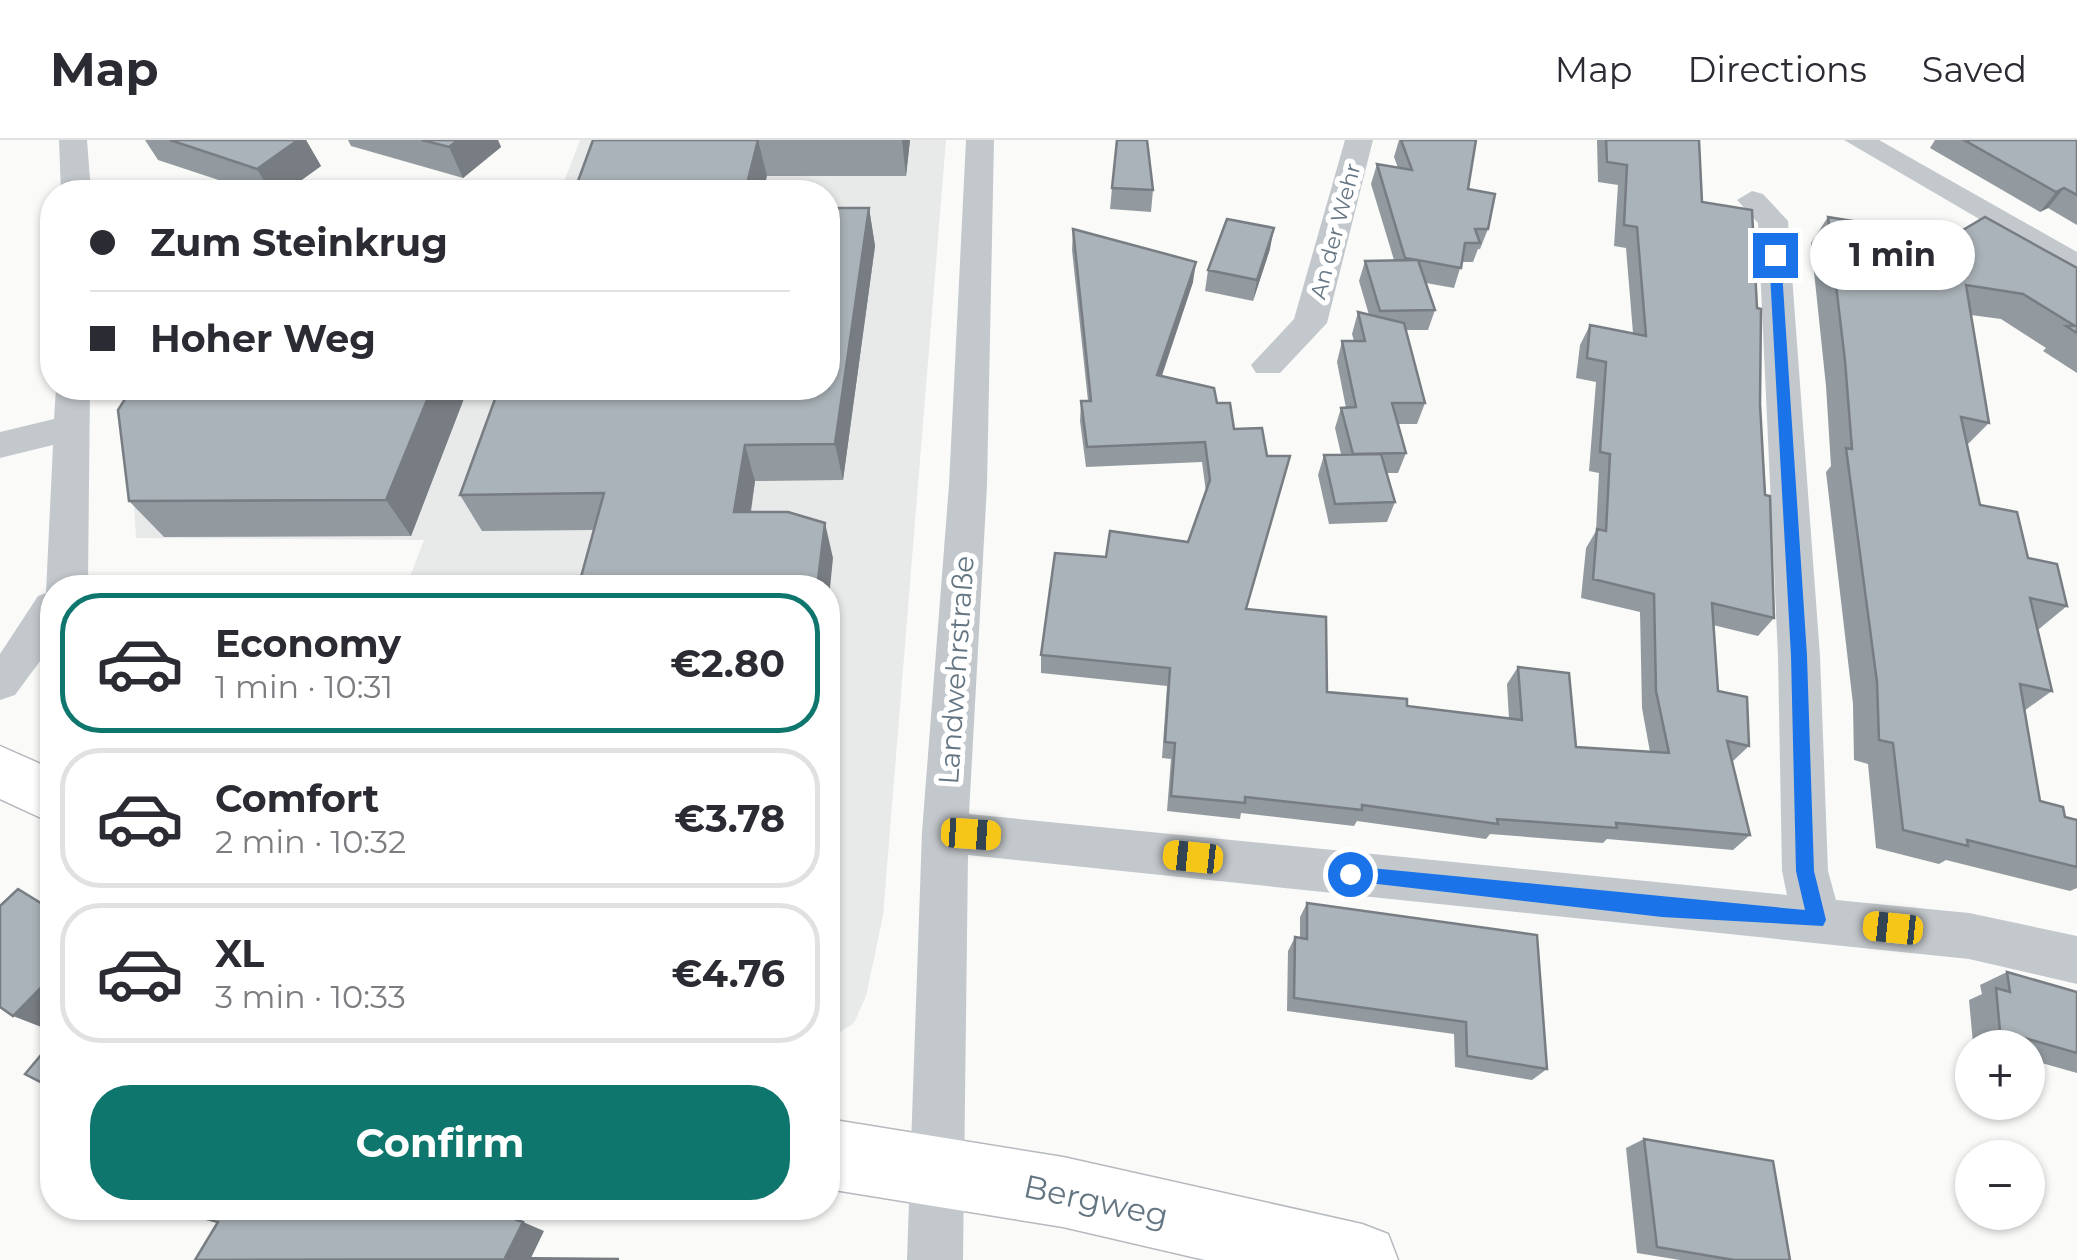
<!DOCTYPE html>
<meta charset="utf-8">
<style>
body{margin:0;font-family:Montserrat,sans-serif;background:#f2f2f3;color:#2b2b33;height:100vh;display:flex;flex-direction:column;font-size:38px;white-space:nowrap}
*{box-sizing:border-box;margin:0}
p{font-size:32px;color:#7c7c81}
.icon{flex:none;width:55px;height:55px;fill:none;stroke:currentColor;stroke-width:2;stroke-linecap:round;stroke-linejoin:round}
.map{position:relative;flex:1;overflow:hidden}
.sheet{position:absolute;left:40px;top:435px;width:800px;height:645px;display:flex;flex-direction:column;background:#fff;border-radius:40px;box-shadow:0 2px 8px #0004}
.sheet>*{flex:none}
.hud{position:absolute;left:40px;top:40px;width:800px;height:220px;border-radius:40px;box-shadow:0 2px 8px #0004;display:grid;align-content:center;height:220px;padding:0 50px;background:#fff}
.tools{position:absolute;left:1955px;top:890px;display:grid;gap:20px}
.tools a{display:grid;place-items:center;width:90px;height:90px;border-radius:50%;background:#fff;box-shadow:0 2px 8px #0004;font-size:50px}
.end{position:absolute;width:45px;height:45px;margin:-22px;border:12px solid #1a73e8;background:#fff;box-shadow:0 0 0 5px #fff}
.from{border-radius:50%}
.bubble{position:absolute;height:70px;border-radius:35px;background:#fff;box-shadow:0 2px 8px #0004;font-size:32px;font-weight:700;line-height:70px;text-align:center}
.car{position:absolute;width:30px;height:60px;margin:-30px -15px;border-radius:12px;box-shadow:0 0 8px 2px #0007;background:linear-gradient(#f5c518 24%,#345 0 40%,#f5c518 0 76%,#345 0 86%,#f5c518 0)}
.hud b{display:flex;align-items:center;gap:35px;height:95px;font-size:38px}
.hud b+b{border-top:2px solid #e1e1e2}
.hud i{width:25px;height:25px;background:#2b2b33}
ul{padding:18px 0 0;list-style:none}
li{display:flex;align-items:center;gap:30px;height:140px;margin:0 20px 15px;padding:0 30px;border:5px solid #e1e1e2;border-radius:40px}
li div{flex:1}
li b{display:block;font-size:38px}
li em{font-style:normal;font-weight:700}
li.current{border-color:#0f766e}
li>.icon{width:90px;height:90px;stroke-width:1.5}
.primary-button{display:flex;gap:20px;margin-top:auto;padding:20px 50px}
.primary-button a{flex:1;height:115px;border-radius:40px;background:#0f766e;color:#fff;font-size:40px;font-weight:700;line-height:115px;text-align:center}
header{display:flex;align-items:center;gap:60px;box-sizing:border-box;height:140px;padding:0 50px;background:#fff;border-bottom:2px solid #e1e1e2}
header strong{font-size:48px}
nav{display:flex;gap:55px;margin-inline-start:auto;font-size:35px}
.map>svg:first-child{display:block}
.built{fill:#e8e9e9}
.lines{fill:none;stroke-linecap:round;stroke-linejoin:round}
.major-casing{stroke:#b5babe;stroke-width:3}
.minor{fill:#c3c8cc;fill-rule:evenodd}
.major{fill:#fff;fill-rule:evenodd}
.wall{fill:#929a9f}
.shaded-wall{fill:#777d82}
.building{fill:#aab3b9;stroke:#777d82;stroke-width:2.5}
.route{fill:#1a73e8}
.labels{text-anchor:middle;stroke-width:10;stroke-linejoin:round;paint-order:stroke}
.far-street-label{font-size:22px;fill:#657683;stroke:#fff}
.street-label{font-size:28px;fill:#657683;stroke:#fff}
.near-street-label{font-size:32px;fill:#657683;stroke:#fff}
</style>
<header>
<strong>Map</strong>
<nav><a>Map</a><a>Directions</a><a>Saved</a></nav>
</header>
<div class="map">
<svg width="2077" height="1120" viewBox="0 0 2077 1120">
<rect width="100%" height="100%" fill="#fafaf8"/>
<path class="built" d="M580 0H946L883 776 866 856 854 883 828 900V448L406 447 424 400 136 398 127 248H828V52H560Z"/>
<g class="lines">
<g class="major-casing">
<path id="major" d="M0 606 52 629V683L0 659Z
M828 979 1063 1017 1362 1084 1388 1094 1398 1120H1205L1063 1087 828 1049Z"/>
</g>
<path class="minor" d="M59 0H87L91 52H61Z
M966 0H994L987 345 969 674 1787 755 1782 731 1778 516 1758 83 1737 60 1752 51 1763 54 1788 81 1820 516 1828 731 1836 760 1969 773 2077 796V844L1969 819 968 715 963 1120H907L922 692 949 345Z
M1345 0H1373L1327 183 1280 233H1256L1251 225 1294 179Z
M1844 0H1879L2077 112V136Z
M56 248H90L88 440 84 448H52V505L15 555 0 560V514L38 456 46 453 53 305 0 318V292L54 279Z"/>
<use href="#major" class="major"/>
</g>
<path class="wall" d="M145 0H306L321 26 285 52H255L158 20Z
M348 0H498L501 7 463 38 351 6Z
M593 0H910L906 36H767Z
M1399 0H1476L1468 49 1488 89 1480 109H1478L1473 122H1462L1454 148 1426 143 1435 170 1428 190H1406L1425 263 1417 284H1398L1406 313 1398 333H1387L1395 362 1387 382 1329 384 1318 335 1324 315 1341 314 1335 288 1341 268H1346L1337 222 1342 201H1354L1352 194 1358 172 1369 175 1359 141 1365 121 1394 120 1371 44 1377 24 1398 28 1394 17Z
M1597 0H1699L1702 62 1760 264 1774 478 1758 496 1713 485 1718 551 1749 606 1732 622 1750 695 1733 710 1607 699 1603 703 1490 694 1486 699 1357 681 1354 686 1241 673 1240 679 1167 671 1171 619 1162 618 1167 546 1041 533V515L1106 417 1188 402 1206 352 1202 322 1086 327 1080 281 1081 261H1088L1072 110 1073 89 1193 142 1162 236 1214 248 1247 469 1327 552 1407 566 1509 579 1507 544 1518 527 1576 607 1650 612 1642 568 1640 472 1581 458 1586 408 1596 391 1599 333 1589 331 1596 242 1576 238 1580 205 1590 185 1633 193 1626 108 1614 106 1618 45 1598 42Z
M1935 0H2077V85L2048 68 2040 72 1930 8Z
M1112 48 1153 50 1151 72 1110 69Z
M869 68 875 106 843 340 755 341 751 372 833 418 594 390 482 391 460 355Z
M1828 77 2077 128V233L2043 211 2046 208 2001 179 1971 175 1989 283 1967 305 1980 365 2028 418 2067 466 2039 489H2037L2052 551 2024 571 2040 661 2065 677 2077 680V748L2070 751 1946 720 1939 724 1876 708 1868 624 1854 620 1853 564 1826 332 1831 326 1826 246 1811 103Z
M1270 109 1253 161 1205 151 1208 130Z
M132 248H468L411 396 164 397 129 361Z
M1307 763 1547 929 1532 940 1455 927 1454 894 1287 871 1288 811 1295 797 1300 798V777Z
M2007 832 2077 852V933L2028 919V908H1989L1973 903 1969 860 1982 854 1980 845Z
M1644 999 1790 1120H1680L1637 1113 1626 1008Z"/>
<path class="shaded-wall" d="M298 0H306L321 26 285 52H271L257 29Z
M458 0H498L501 7 463 38 449 7Z
M758 0 767 36 763 52H745Z
M902 0H910L906 36Z
M2064 48 2048 68 2040 72 2056 52Z
M869 68 875 106 843 340 835 304Z
M1274 88 1270 109 1253 161 1257 140Z
M1196 122 1193 142 1155 255 1157 235Z
M432 248H468L411 396 386 360Z
M745 305 755 341 745 408 734 372Z
M825 383 833 418 828 468V448H817Z
M52 836V886L49 890 13 876Z
M499 1068H525L518 1082 496 1073Z
M523 1082 544 1091 530 1120 505 1118Z"/>
<path class="building" d="M170 0H298L257 29Z
M422 0H458L449 7Z
M593 0H758L745 52H574Z
M1117 0H1147L1153 50 1112 48Z
M1401 0H1476L1468 49 1495 54 1488 89H1475L1480 103H1465L1461 128 1418 120 1435 170 1380 171 1365 121 1417 120 1405 118 1377 24 1412 30Z
M1606 0H1699L1702 62 1752 70 1757 168 1761 169 1760 264 1765 355 1770 356 1774 478 1712 463 1718 551 1747 557 1749 606 1727 601 1750 695 1616 683 1617 688 1497 679 1498 684 1362 665V670L1245 657V663L1171 656 1175 603 1165 602 1170 528 1041 515 1055 413 1106 417 1110 391 1188 402 1210 340 1205 302 1087 307 1081 261H1091L1073 89 1196 122 1157 235 1214 248 1217 263H1230L1234 289 1262 288 1267 316H1290L1246 469 1326 477 1327 552 1407 559V566L1522 580 1518 527 1569 533 1576 607 1669 613 1656 551 1654 454 1593 439 1597 389 1606 391 1610 314 1600 312 1606 222 1587 218 1590 185 1646 196 1637 87 1624 85 1627 25 1607 22Z
M1964 0H2077V55L2064 48 2056 52Z
M828 68H869L835 304 745 305 734 372H788L825 383 817 448H578L604 353 460 355 499 248H828Z
M1828 77 1951 97 1985 77 2077 128V193L2066 186H2075L2023 154 1966 145 1989 283 1961 277 1980 365 2017 372 2028 418 2057 424 2067 466 2030 458 2052 551 2020 544 2040 661 2063 667 2065 677 2077 680V727L1967 700 1968 706 1903 690 1893 603 1879 600 1877 542 1846 308 1852 309 1845 221Z
M1227 79 1274 88 1257 140 1208 130Z
M1358 172 1404 183 1425 263H1392L1406 313 1353 314 1341 268 1356 267 1342 201H1365Z
M132 248H432L386 360 129 361 118 270Z
M1381 314 1395 362 1335 364 1324 315Z
M18 749 52 770V836L13 876 0 867V766Z
M1307 763 1537 795 1547 929 1467 916 1466 882 1294 858 1295 797 1307 799Z
M2007 832 2077 852V913L2000 891 1996 848 2010 852Z
M52 902V948L25 934Z
M1644 999 1773 1021 1790 1120H1734L1657 1107Z
M166 1068H499L496 1073 523 1082 505 1118 619 1119 195 1120 218 1082Z"/>
<path class="route" d="M1775 111 1781 115 1807 516 1814 731 1826 780 1823 786 1662 777 1343 740V728L1350 726 1805 770 1796 731 1791 516 1769 115Z"/>
<g class="labels">
<g class="far-street-label">
<text transform="translate(1335 91) rotate(-75)" y="8">An der Wehr</text>
</g>
<g class="street-label">
<text transform="translate(956 530) rotate(-86)" y="10">Landwehrstraße</text>
</g>
<g class="near-street-label">
<text transform="translate(1096 1061) rotate(12)" y="11">Bergweg</text>
</g>
</g>
</svg>
<div class="tools">
<a>+</a>
<a>−</a>
</div>
<i class="end from" style="left:1350px;top:734px"></i>
<i class="end" style="left:1775px;top:115px"></i>
<div class="bubble" style="left:1810px;top:80px;width:165px">1 min</div>
<i class="car" style="left:971px;top:694px;rotate:94deg"></i>
<i class="car" style="left:1193px;top:717px;rotate:276deg"></i>
<i class="car" style="left:1893px;top:788px;rotate:276deg"></i>
<div class="hud">
<b><i class="from"></i>Zum Steinkrug</b>
<b><i></i>Hoher Weg</b>
</div>
<section class="sheet">
<ul>
<li class="current"><svg class="icon" aria-label="car" viewBox="0 0 24 24"><path d="M5 17H2v-5l4-1 3-4h7l3 4 3 1v5h-3M9 17h6M6 11h13"/><circle cx="7" cy="17" r="2"/><circle cx="17" cy="17" r="2"/></svg><div><b>Economy</b><p>1 min · 10:31</p></div><em>€2.80</em></li>
<li><svg class="icon" aria-label="car" viewBox="0 0 24 24"><path d="M5 17H2v-5l4-1 3-4h7l3 4 3 1v5h-3M9 17h6M6 11h13"/><circle cx="7" cy="17" r="2"/><circle cx="17" cy="17" r="2"/></svg><div><b>Comfort</b><p>2 min · 10:32</p></div><em>€3.78</em></li>
<li><svg class="icon" aria-label="car" viewBox="0 0 24 24"><path d="M5 17H2v-5l4-1 3-4h7l3 4 3 1v5h-3M9 17h6M6 11h13"/><circle cx="7" cy="17" r="2"/><circle cx="17" cy="17" r="2"/></svg><div><b>XL</b><p>3 min · 10:33</p></div><em>€4.76</em></li>
</ul>
<div class="primary-button"><a>Confirm</a></div>
</section>
</div>
